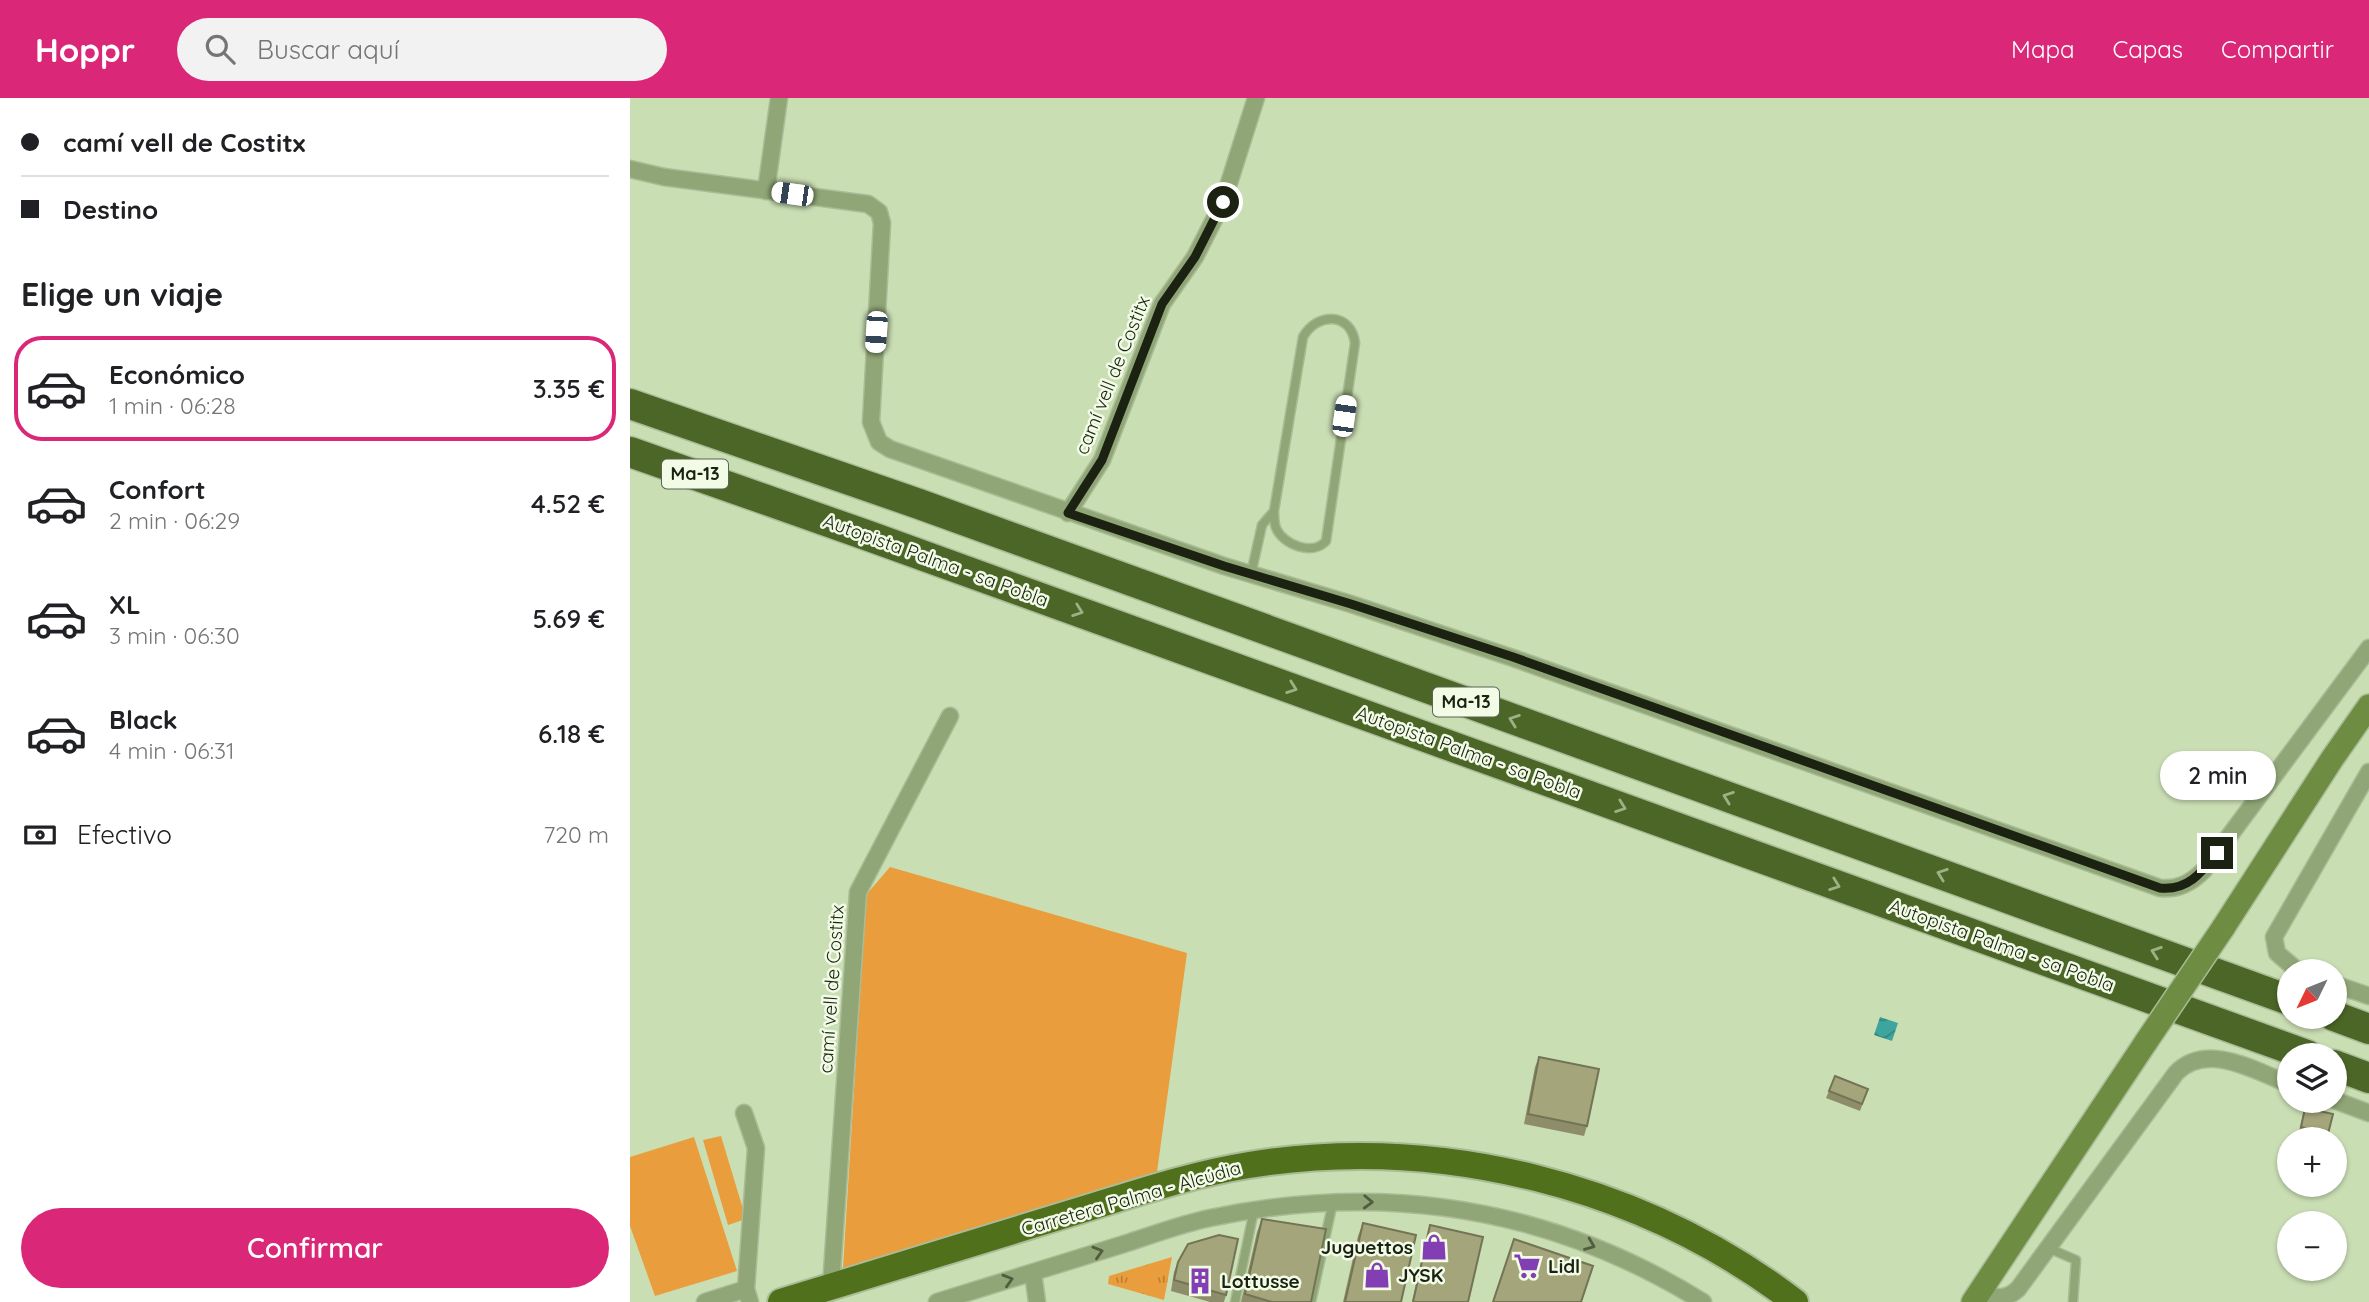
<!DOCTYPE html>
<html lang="es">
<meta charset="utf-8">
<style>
body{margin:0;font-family:Quicksand,sans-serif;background:#f2f2f2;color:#202124;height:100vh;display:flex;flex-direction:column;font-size:26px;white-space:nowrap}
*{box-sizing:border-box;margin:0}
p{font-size:23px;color:#757577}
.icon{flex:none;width:38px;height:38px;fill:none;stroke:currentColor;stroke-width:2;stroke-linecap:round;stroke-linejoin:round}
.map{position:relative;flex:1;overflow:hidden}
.sheet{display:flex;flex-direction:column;background:#fff;width:630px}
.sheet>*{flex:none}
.guide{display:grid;align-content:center;height:154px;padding:0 21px;background:#fff}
.needle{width:46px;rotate:227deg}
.buttons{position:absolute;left:1647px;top:861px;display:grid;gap:14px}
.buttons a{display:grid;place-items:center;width:70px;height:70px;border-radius:50%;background:#fff;box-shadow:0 2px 5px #0004;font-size:35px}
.end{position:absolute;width:32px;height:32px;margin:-16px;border:9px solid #1b2212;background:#fff;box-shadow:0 0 0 4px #fff}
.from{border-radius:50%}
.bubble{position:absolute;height:49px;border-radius:24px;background:#fff;box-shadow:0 2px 5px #0004;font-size:23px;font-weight:600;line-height:49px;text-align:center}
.car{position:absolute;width:21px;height:42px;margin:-21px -10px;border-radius:9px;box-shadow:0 0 5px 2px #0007;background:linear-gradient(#fff 24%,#345 0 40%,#fff 0 76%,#345 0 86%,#fff 0)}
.guide b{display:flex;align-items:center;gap:24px;height:66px;font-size:26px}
.guide b+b{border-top:2px solid #e0e0e0}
.guide i{width:18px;height:18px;background:#202124}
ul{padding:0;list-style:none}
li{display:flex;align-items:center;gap:21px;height:105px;margin:0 14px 10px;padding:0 7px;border:4px solid transparent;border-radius:28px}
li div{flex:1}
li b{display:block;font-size:26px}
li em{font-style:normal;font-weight:600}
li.active{border-color:#db2777}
li>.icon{width:63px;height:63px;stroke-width:1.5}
h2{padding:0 21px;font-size:32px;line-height:84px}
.pay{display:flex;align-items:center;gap:18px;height:77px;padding:0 21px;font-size:26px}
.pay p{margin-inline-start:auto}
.primary-button{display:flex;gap:14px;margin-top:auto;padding:14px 21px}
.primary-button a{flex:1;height:80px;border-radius:42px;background:#db2777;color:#fff;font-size:28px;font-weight:600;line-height:80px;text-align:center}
header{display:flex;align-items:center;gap:42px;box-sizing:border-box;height:98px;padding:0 35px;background:#db2777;color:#fff}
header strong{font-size:33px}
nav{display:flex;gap:38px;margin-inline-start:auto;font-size:24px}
.search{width:490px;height:63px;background:#f2f2f2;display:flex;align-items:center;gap:18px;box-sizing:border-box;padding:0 24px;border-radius:38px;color:#757577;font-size:26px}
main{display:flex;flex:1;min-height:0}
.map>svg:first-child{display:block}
.grass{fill:#ea9d3c}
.park{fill:url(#park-tufts)}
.water{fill:url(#water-waves)}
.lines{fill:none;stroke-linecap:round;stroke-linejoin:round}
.service-casing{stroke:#aabc97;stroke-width:11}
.minor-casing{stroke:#aabc97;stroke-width:19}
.secondary-casing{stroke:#aabc97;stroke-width:26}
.trunk-casing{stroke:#aabc97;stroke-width:30}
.motorway-casing{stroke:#aabc97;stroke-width:33}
.service{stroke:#90a676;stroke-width:8}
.minor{stroke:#90a676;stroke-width:16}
.secondary{stroke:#6e8d43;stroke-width:23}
.trunk{stroke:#50701b;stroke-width:26}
.motorway{stroke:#4c6627;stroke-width:30}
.secondary-bridge-casing{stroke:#aabc97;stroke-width:26;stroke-linecap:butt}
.secondary-bridge{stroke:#6e8d43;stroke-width:23}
.wall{fill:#8d8e69}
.building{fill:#a4a57a;stroke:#737455;stroke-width:2}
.oneway{stroke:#9eb086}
.oneway2{stroke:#505d3f}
.route{stroke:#1b2212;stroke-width:9}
.labels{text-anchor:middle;stroke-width:5;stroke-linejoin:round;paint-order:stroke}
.shield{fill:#f1fbe6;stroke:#5b6352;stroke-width:2}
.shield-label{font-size:18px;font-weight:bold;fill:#1b2212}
.street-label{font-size:19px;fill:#1b2212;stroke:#f1fbe6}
.poi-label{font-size:19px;font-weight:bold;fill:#1b2212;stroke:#f1fbe6;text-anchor:start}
</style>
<header>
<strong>Hoppr</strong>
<div class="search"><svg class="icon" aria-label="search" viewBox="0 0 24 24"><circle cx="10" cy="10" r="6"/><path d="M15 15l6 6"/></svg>Buscar aquí</div>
<nav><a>Mapa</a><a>Capas</a><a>Compartir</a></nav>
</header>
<main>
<section class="sheet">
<div class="guide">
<b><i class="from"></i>camí vell de Costitx</b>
<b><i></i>Destino</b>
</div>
<h2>Elige un viaje</h2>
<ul>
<li class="active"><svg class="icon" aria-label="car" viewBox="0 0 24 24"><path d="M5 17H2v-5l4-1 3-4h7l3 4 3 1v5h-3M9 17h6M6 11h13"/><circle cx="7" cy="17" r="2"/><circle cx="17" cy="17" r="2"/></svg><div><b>Económico</b><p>1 min · 06:28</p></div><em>3.35 €</em></li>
<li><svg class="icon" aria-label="car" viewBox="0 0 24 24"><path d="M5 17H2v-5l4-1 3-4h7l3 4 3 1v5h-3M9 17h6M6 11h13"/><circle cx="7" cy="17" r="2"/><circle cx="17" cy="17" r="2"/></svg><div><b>Confort</b><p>2 min · 06:29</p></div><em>4.52 €</em></li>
<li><svg class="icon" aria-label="car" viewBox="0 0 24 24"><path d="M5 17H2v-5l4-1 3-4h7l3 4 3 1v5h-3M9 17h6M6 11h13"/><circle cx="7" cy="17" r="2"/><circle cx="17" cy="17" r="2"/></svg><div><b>XL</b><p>3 min · 06:30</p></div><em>5.69 €</em></li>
<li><svg class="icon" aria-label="car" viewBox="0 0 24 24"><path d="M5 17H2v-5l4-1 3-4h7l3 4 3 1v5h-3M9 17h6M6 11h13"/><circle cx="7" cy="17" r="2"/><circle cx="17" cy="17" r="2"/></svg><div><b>Black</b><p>4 min · 06:31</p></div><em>6.18 €</em></li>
</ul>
<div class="pay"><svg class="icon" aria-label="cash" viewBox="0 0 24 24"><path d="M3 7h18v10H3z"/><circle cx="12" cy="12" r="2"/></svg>Efectivo<p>720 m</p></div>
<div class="primary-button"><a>Confirmar</a></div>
</section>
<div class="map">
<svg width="1739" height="1204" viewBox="0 0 1739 1204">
<defs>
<pattern id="park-tufts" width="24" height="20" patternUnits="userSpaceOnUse" patternTransform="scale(1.75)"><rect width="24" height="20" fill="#ea9d3c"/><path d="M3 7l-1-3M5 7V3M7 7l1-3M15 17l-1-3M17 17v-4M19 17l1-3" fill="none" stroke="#bd8031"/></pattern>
<pattern id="water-waves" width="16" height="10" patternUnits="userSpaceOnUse" patternTransform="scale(1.75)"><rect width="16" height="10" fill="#3da59d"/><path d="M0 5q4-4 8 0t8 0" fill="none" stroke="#32867f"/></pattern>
</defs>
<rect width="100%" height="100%" fill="#cadeb4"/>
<path class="grass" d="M260 769 557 855 527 1074 213 1170 236 797Z
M91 1038 116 1121 98 1127 73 1042Z
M64 1039 107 1173 25 1198 0 1128V1059Z"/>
<path class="park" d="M542 1159 534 1202 478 1186 479 1178Z"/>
<path class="water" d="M1250 919 1268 925 1262 943 1244 937Z"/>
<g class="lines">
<g class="service-casing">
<path id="service" d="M621 476 632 427 644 413 673 239C687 214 721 214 725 245L696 443C683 458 653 447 646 430 644 425 644 419 644 413
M1418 1150 1446 1162 1443 1204
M605 1204 624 1112
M681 1204 703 1104"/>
</g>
<g class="minor-casing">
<path id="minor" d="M0 71 34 79 238 106 249 114 252 125 241 324 249 344 260 351 594 468 721 506 883 560 1530 790C1548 792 1561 785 1574 772L1739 550
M136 93 149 0
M438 415 472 362 532 206 565 159 593 104 626 0
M1668 873 1647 855 1644 839 1739 674
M1704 886 1739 898
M1704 1002 1739 1015
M114 1015 126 1050 116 1191 120 1204
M403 1175 407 1204
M201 1189 228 794 320 618
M1350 1193C1365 1200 1375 1203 1388 1191L1546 975C1577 943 1625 973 1659 986
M75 1204 116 1191
M307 1204C369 1185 432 1165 494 1146 522 1137 551 1126 580 1120 756 1083 920 1109 1073 1204"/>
</g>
<g class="secondary-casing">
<path id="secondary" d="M1593 830 1702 661 1739 608
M1343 1204 1516 944"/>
</g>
<g class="trunk-casing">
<path id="trunk" d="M151 1204C247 1175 342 1145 438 1116 498 1098 557 1077 619 1067 809 1036 1012 1087 1165 1204"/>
</g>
<g class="motorway-casing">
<path id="motorway" d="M0 306 289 406 1659 902
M0 354 236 437 1677 957
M1704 918 1739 931
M1704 967 1739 980"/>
</g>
<use href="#service" class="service"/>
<use href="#minor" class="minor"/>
<use href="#secondary" class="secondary"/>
<use href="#trunk" class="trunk"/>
<use href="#motorway" class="motorway"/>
<g class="secondary-bridge-casing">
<path id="secondary-bridge" d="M1516 944 1593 830"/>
</g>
<use href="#secondary-bridge" class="secondary-bridge"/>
</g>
<path class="wall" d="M909 959 957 1028 954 1038 894 1026 905 969Z
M1205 978 1238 991 1230 1013 1196 1000Z
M1675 1010 1698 1036 1696 1041H1690L1668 1036Z
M632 1121 681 1204H611L627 1134Z
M733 1125 771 1204H713L728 1138Z
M800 1127 838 1204H782L797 1137Z
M548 1164 596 1197 594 1204H580L541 1193 544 1174Z"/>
<path class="building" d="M909 959 969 971 957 1028 898 1016Z
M1205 978 1238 991 1232 1006 1199 993Z
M1675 1010 1703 1016 1698 1036 1671 1029Z
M632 1121 696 1131 681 1204H642L615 1196Z
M733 1125 786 1137 771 1204H715Z
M800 1127 853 1139 838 1204H783Z
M589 1137 608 1141 596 1197 544 1182 548 1164 558 1146Z
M884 1141 963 1168 951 1204H863Z"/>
<defs><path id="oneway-chevron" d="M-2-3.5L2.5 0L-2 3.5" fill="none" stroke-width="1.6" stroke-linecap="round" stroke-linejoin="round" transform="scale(1.75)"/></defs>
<g class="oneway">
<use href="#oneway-chevron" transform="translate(448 513) rotate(20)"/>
<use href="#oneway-chevron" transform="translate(662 590) rotate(20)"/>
<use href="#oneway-chevron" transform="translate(884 622) rotate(-160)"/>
<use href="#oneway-chevron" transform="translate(1098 699) rotate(-160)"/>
<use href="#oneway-chevron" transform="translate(991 709) rotate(20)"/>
<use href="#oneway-chevron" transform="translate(1312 776) rotate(-160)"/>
<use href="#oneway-chevron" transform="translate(1205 787) rotate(20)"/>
<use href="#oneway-chevron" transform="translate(1526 854) rotate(-161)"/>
</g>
<g class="oneway2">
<use href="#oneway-chevron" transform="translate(738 1104) rotate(2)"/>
<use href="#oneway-chevron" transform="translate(960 1147) rotate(22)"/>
<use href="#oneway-chevron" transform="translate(468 1154) rotate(-17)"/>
<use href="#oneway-chevron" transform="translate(378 1182) rotate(-17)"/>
</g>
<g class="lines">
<path class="route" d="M593 104 565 159 532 206 472 362 438 415 594 468 721 506 883 559 1530 790C1558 793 1572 774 1587 755"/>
</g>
<defs>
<g id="shop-bare" transform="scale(2.1)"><path d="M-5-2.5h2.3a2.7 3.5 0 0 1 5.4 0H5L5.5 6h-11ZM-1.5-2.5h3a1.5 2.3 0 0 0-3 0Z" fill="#823eb2" stroke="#f1fbe6" stroke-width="2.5" paint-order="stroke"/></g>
<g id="supermarket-bare" transform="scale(2.1)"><path d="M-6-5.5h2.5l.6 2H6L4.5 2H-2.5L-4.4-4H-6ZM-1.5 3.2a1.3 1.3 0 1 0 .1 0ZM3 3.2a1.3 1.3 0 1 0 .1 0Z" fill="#823eb2" stroke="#f1fbe6" stroke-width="2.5" paint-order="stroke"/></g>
<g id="building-bare" transform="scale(2.1)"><path d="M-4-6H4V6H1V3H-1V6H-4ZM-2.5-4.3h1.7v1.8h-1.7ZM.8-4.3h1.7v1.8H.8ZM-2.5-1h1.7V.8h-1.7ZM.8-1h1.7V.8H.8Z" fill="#823eb2" stroke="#f1fbe6" stroke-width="2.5" paint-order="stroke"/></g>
</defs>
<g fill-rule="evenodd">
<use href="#shop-bare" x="804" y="1149"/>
<use href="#supermarket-bare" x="897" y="1168"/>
<use href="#shop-bare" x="747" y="1177"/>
<use href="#building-bare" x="570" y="1183"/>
</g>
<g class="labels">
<g class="shield">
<rect x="32" y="361.5" width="66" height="29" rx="5"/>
<rect x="803" y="589.5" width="66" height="29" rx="5"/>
</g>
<g class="shield-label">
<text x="65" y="382">Ma-13</text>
<text x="836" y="610">Ma-13</text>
</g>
<g class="street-label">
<text transform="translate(482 277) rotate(-68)" y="7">camí vell de Costitx</text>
<text transform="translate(306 462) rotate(20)" y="7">Autopista Palma - sa Pobla</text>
<text transform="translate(839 654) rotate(20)" y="7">Autopista Palma - sa Pobla</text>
<text transform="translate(1372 847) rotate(20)" y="7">Autopista Palma - sa Pobla</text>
<text transform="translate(201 891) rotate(-86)" y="7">camí vell de Costitx</text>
<text transform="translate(501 1100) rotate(-16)" y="7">Carretera Palma - Alcúdia</text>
</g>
<g class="poi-label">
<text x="783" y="1156" text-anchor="end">Juguettos</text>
<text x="918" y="1175">Lidl</text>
<text x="768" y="1184">JYSK</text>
<text x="591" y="1190">Lottusse</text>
</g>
</g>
</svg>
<div class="buttons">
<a><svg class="needle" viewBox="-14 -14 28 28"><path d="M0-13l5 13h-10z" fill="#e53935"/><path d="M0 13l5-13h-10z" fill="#757577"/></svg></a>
<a><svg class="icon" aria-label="layers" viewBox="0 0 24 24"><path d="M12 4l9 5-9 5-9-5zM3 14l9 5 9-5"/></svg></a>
<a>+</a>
<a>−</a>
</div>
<i class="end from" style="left:593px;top:104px"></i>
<i class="end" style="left:1587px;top:755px"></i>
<div class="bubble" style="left:1530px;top:653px;width:116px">2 min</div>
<i class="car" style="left:162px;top:96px;rotate:278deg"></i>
<i class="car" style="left:246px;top:234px;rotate:184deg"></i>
<i class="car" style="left:714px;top:318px;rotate:8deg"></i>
</div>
</main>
